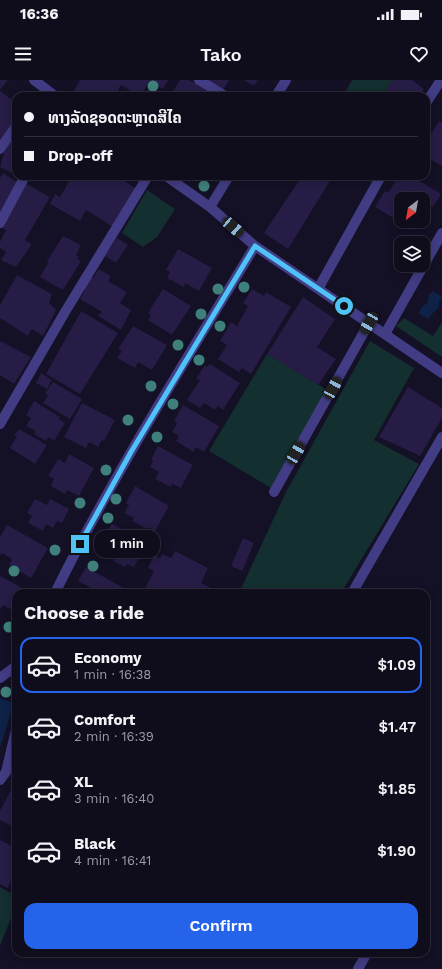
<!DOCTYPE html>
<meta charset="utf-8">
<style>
body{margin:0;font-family:"Work Sans","Noto Sans Lao",sans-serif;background:#1d1a29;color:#f1f3f6;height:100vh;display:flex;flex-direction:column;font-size:15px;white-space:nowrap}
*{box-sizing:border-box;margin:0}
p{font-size:13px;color:#9b9ba3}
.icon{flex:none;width:22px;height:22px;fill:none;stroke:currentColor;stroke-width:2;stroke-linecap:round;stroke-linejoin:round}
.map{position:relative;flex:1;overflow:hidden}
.side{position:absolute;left:12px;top:509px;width:418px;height:368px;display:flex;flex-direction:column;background:#0f0c1c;border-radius:12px;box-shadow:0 2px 10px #0003,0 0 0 1px #2f2c3b}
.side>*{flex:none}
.hud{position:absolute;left:12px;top:12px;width:418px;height:88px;border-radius:12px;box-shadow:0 2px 10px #0003,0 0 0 1px #2f2c3b;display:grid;align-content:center;height:88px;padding:0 12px;background:#0f0c1c}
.needle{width:26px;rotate:211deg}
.buttons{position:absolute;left:394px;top:112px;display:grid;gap:8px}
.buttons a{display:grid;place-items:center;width:36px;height:36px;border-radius:8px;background:#0f0c1c;box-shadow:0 2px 10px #0003,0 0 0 1px #2f2c3b;font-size:20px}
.end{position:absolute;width:18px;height:18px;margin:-9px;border:5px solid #4fc3f7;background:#111;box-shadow:0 0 0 2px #111}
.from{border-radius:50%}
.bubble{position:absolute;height:28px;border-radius:12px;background:#0f0c1c;box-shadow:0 2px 10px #0003,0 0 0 1px #2f2c3b;font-size:13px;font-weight:600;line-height:28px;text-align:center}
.car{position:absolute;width:12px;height:24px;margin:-12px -6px;border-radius:5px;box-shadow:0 0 3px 1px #0007;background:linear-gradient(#222 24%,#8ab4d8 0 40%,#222 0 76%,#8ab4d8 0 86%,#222 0)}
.hud b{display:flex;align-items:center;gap:14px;height:38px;font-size:15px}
.hud b+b{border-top:1px solid #2f2c3b}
.hud i{width:10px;height:10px;background:#f1f3f6}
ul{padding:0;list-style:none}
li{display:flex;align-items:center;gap:12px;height:56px;margin:0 8px 6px;padding:0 4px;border:2px solid transparent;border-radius:12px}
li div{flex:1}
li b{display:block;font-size:15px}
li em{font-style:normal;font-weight:600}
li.selected{border-color:#2563eb}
li>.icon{width:36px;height:36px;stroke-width:1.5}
h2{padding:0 12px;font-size:18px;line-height:48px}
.button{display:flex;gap:8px;margin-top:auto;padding:8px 12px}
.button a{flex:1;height:46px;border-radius:12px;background:#2563eb;color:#fff;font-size:16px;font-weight:600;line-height:46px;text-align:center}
.status{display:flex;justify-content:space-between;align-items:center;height:28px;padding:0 20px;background:#0f0c1c;direction:ltr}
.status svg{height:11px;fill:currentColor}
header{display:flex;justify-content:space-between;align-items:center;height:52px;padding:0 12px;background:#0f0c1c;font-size:18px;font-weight:600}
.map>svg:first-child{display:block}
.green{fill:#132f2f}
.water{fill:#0e2146}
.building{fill:#261c45}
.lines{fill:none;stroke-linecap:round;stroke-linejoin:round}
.street{stroke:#413c83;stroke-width:10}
.tree{fill:#3f807b}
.route{stroke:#4fc3f7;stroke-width:5}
</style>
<div class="status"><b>16:36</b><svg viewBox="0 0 49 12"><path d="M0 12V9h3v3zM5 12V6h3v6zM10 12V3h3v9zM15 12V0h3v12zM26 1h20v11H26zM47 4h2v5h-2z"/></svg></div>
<header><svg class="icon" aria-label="menu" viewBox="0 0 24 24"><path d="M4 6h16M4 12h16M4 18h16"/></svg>Tako<svg class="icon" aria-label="heart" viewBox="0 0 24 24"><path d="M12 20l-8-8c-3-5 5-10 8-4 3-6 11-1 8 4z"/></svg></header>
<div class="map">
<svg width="442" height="889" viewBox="0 0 442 889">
<rect width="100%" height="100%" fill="#141025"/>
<path class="green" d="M352 0H393L383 16H343Z
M147 110 175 129 157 157 143 167 122 153Z
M404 238 433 256 442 242V277L396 246Z
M370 261 414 288 374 360 419 384 341 513H239L286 412Z
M267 274 329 311 271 408 209 371Z
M0 807 16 816V825L0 866Z"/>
<path class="water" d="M433 211 442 217 439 221V227L431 235 429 239 419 234 421 228 427 223 429 215Z
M0 618 14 623 0 668Z"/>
<path class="building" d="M0 0H8L0 10Z
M80 0H168L163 9 149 1 141 16H139L121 5 115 16H74L72 15Z
M180 0H189L216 16H170Z
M207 0H229L222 12Z
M244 0H258L254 6Z
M393 0H412L424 9 419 16H383Z
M148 9 154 11 162 16H143Z
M0 11 16 23V40L0 61Z
M439 41 442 43V86L426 77V63Z
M16 55V95L0 87 5 70Z
M3 93 17 102 0 134V98Z
M72 96H117L136 109 113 147 86 130 80 141 50 124 55 114 60 117Z
M302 96H333L288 169 264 153Z
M399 96H416L414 98 441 114 433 127 426 122 423 127V119H401V141H418L413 150 375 127 385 111 388 113Z
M25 103 50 117 25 160 32 164 16 187 1 180 6 172 0 168V162L6 150 0 147Z
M63 156 81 165 76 175 79 177 77 179 81 181 63 210 40 197 48 183 47 181Z
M117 158 128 165 116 183 105 176Z
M178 169 212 188 199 211 185 203 184 207 167 198 170 192 166 190Z
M99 189 111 196 108 201 127 212 120 223 131 230 121 250 98 236 102 232 80 219 85 211 82 208 89 196 93 198Z
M17 195 52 214 49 223 56 230 43 256 32 249 28 256 0 238V225Z
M163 209 191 226 172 255 148 240 151 235 148 233Z
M252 209 264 216 266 212 291 227 251 294 242 288 239 292 218 279 227 265 220 261 231 242 237 246 248 226 243 223Z
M303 217 335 239 317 267 336 279 318 305 267 274Z
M81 231 118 253 80 314 46 294Z
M133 246 167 265 152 290 138 282 135 288 117 278 122 271 118 269Z
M0 261 31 277 14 304 0 295Z
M210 284 240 303 223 330 218 326 215 330 204 323 200 328 187 320 200 300 196 299 205 285 207 287Z
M41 293 52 300 47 309 36 303Z
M53 302 82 319 70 339 43 323 48 316 45 313Z
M408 307 442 328V338L420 376 379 357Z
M34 321 60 337 59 339 65 343 54 361 48 357 46 361 34 354 36 351 26 346 31 338 26 335Z
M82 323 115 340 104 361 102 360 98 367 89 362 86 368 64 357Z
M183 325 219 346 204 372 196 367 193 372 176 361 179 356 172 352 177 343 174 341Z
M19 349 47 365 35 384 10 368 17 356 14 355Z
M158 366 193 385 181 408 172 404 171 407 155 399 159 392 150 387 153 381 151 380Z
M69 374 94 388 79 416 67 410 65 414 51 406 54 399 48 396 58 379 65 383Z
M135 406 169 426 155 451 148 447 147 449 132 441 134 438 124 433 129 425 126 423Z
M35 419 47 425 50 419 69 429 62 443 57 441 53 448 46 444 43 451 28 443 32 436 27 433Z
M112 444 147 462 134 487 127 484 125 487 113 481 116 475 104 469 108 460 104 458Z
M7 445 48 468 31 498 9 485 12 479 2 473 0 476V457Z
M243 458 254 463 242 491 231 486Z
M175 471 208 488 201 503 221 513H143L154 491 148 488 154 475 160 478 162 474 171 478Z
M86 487 129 511 128 513H101L78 501Z
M0 496 28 511 27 513H16V532L3 525 0 530Z
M12 708 16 710V748L0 740V731Z
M0 760 16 768V788L8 808 0 804Z"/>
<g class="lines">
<path class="street" d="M34 0 55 16
M199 0 225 16
M276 16 286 0
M426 23 441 0
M0 69 16 46
M166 96 210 127 255 166 442 293
M210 127 229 96
M0 143 25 96
M318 209 381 96
M385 254 442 153
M0 344 65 232 148 96
M274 412 369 243
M55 513C114 393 186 280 255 166
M352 513 442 357
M0 598 16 586
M0 700 6 692 16 650
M358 889 367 873"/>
</g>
<g class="tree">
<circle cx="153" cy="6" r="5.5"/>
<circle cx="204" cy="106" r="5.5"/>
<circle cx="244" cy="207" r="5.5"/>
<circle cx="218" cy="209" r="5.5"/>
<circle cx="201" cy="234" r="5.5"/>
<circle cx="220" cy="246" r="5.5"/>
<circle cx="178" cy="265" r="5.5"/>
<circle cx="199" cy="280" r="5.5"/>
<circle cx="151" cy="306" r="5.5"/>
<circle cx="173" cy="324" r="5.5"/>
<circle cx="128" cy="340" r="5.5"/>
<circle cx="157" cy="357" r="5.5"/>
<circle cx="106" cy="390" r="5.5"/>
<circle cx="116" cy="419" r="5.5"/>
<circle cx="80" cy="423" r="5.5"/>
<circle cx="108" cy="438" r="5.5"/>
<circle cx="55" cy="470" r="5.5"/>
<circle cx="93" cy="486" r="5.5"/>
<circle cx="14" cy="491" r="5.5"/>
<circle cx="9" cy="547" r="5.5"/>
<circle cx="6" cy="612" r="5.5"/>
</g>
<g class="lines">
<path class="route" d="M80 464 131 372 255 166 344 226"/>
</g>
</svg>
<div class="buttons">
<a><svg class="needle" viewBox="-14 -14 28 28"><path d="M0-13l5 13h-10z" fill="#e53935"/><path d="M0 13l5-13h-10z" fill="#9b9ba3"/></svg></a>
<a><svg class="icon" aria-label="layers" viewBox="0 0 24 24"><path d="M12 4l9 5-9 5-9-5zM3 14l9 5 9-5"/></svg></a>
</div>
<i class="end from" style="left:344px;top:226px"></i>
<i class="end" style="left:80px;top:464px"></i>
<div class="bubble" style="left:94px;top:450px;width:66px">1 min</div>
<i class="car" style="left:233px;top:147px;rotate:131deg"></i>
<i class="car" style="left:369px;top:243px;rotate:210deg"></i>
<i class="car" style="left:333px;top:308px;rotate:29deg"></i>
<i class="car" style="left:296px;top:373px;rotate:30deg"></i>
<div class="hud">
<b><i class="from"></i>ທາງລັດຊອດຕະຫຼາດສີໄຄ</b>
<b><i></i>Drop-off</b>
</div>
<section class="side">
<h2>Choose a ride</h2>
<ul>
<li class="selected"><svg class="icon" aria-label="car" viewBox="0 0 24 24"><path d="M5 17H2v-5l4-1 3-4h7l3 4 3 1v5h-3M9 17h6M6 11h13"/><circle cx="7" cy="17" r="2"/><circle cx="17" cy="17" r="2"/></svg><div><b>Economy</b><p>1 min · 16:38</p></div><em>$1.09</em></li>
<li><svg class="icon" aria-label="car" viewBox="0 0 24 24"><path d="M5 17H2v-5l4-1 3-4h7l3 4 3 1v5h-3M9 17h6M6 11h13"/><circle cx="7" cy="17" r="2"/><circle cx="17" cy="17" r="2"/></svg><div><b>Comfort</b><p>2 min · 16:39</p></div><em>$1.47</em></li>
<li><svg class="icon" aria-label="car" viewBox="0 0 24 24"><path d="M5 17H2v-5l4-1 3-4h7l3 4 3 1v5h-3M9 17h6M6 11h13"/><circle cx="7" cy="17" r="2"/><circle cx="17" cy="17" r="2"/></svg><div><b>XL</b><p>3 min · 16:40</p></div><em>$1.85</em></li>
<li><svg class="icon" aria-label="car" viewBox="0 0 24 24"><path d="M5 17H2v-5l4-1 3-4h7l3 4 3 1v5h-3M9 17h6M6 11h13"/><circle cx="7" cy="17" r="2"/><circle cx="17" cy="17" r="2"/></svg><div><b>Black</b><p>4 min · 16:41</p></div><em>$1.90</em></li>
</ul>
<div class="button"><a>Confirm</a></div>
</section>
</div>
